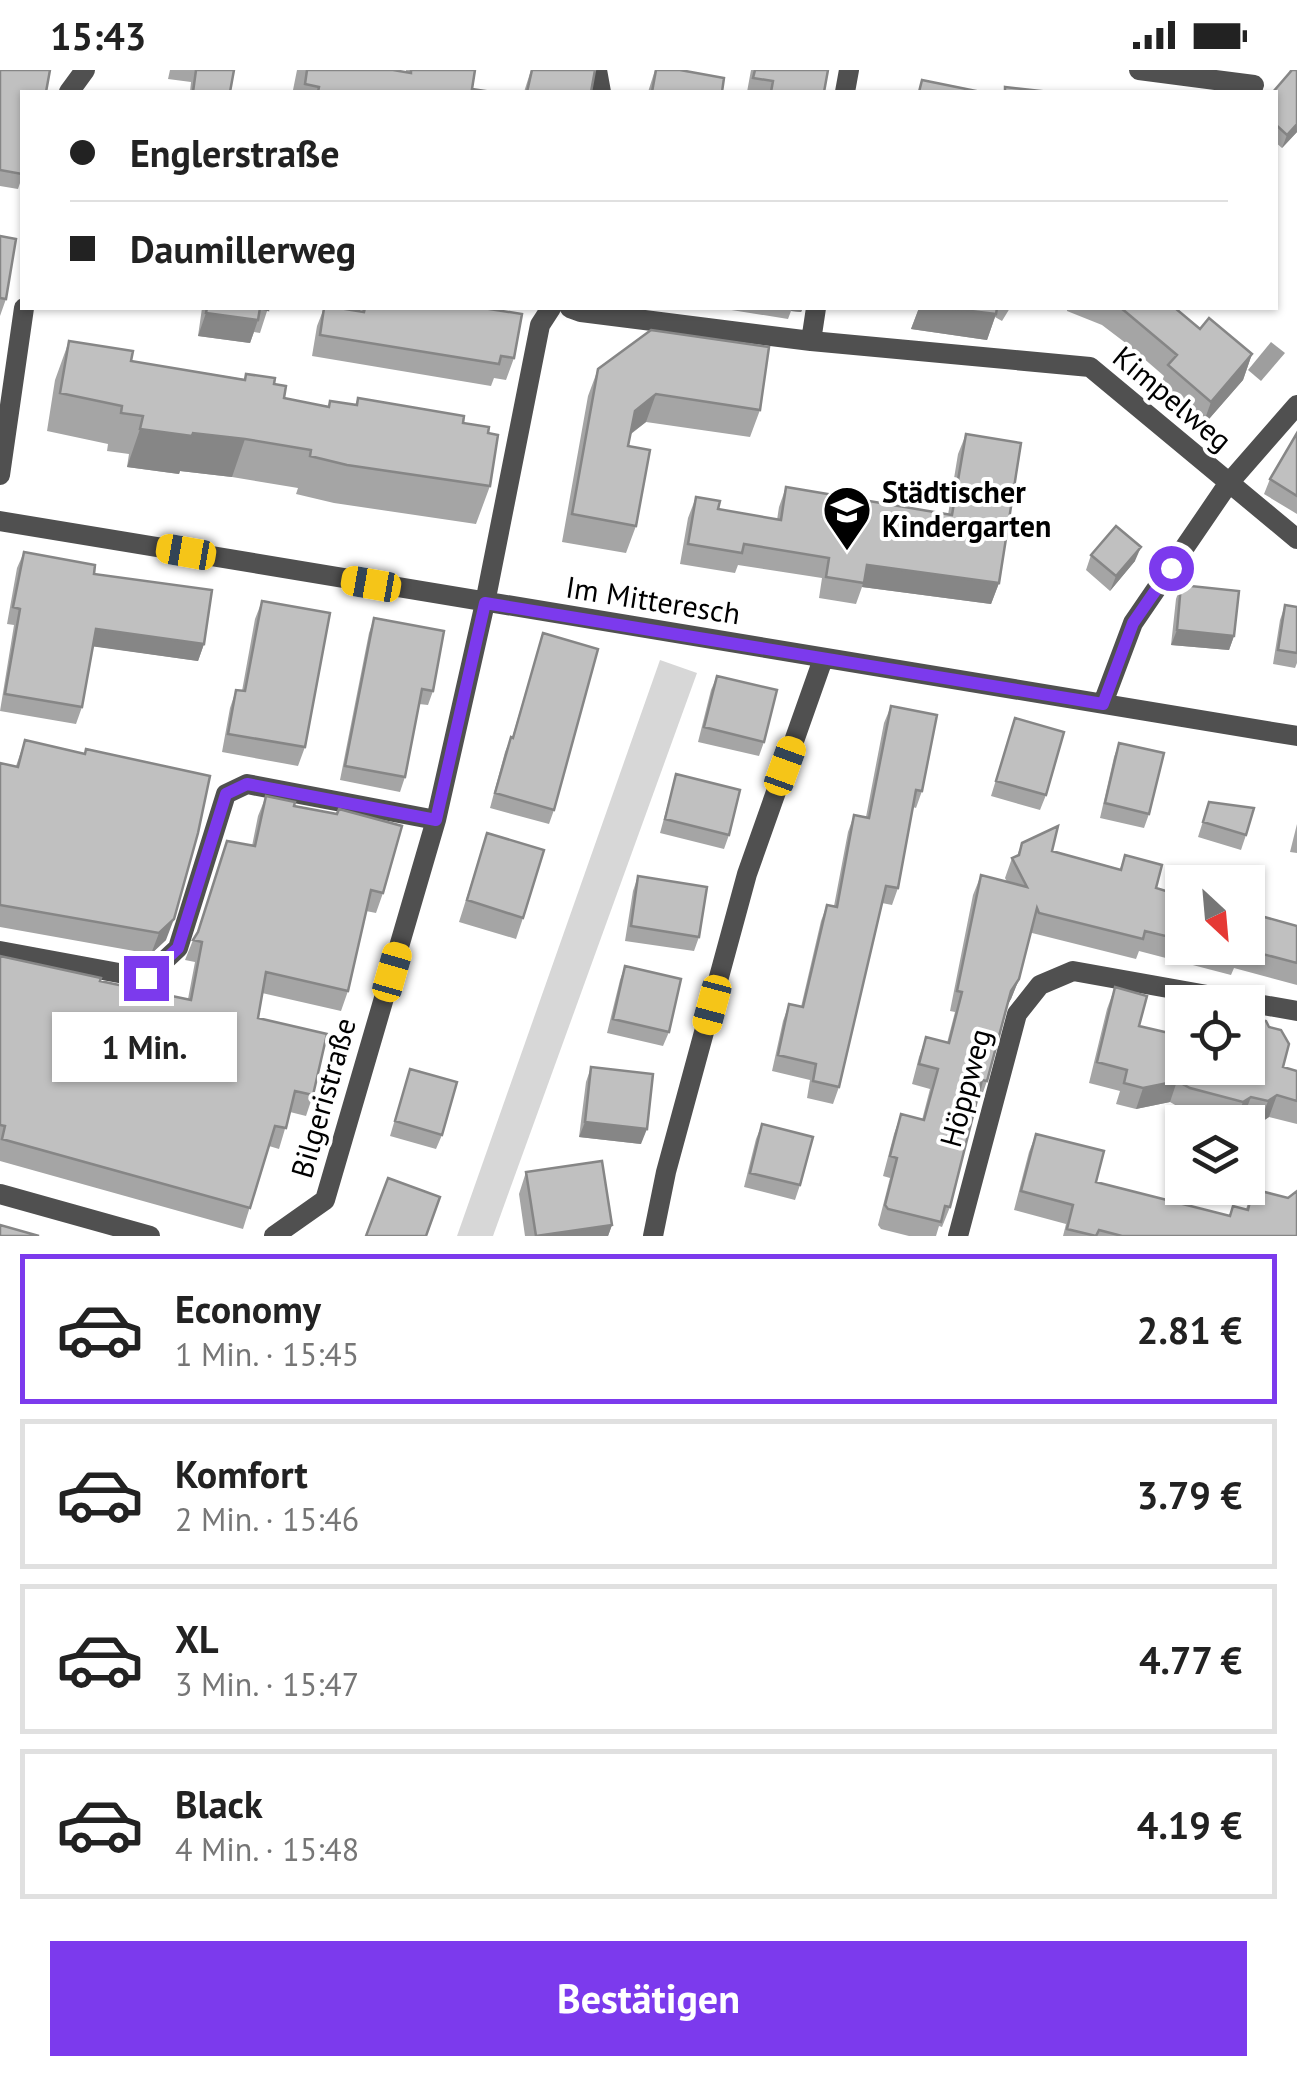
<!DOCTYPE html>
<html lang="de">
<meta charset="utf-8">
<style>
body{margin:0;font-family:"PT Sans",sans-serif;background:#f2f2f2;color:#222;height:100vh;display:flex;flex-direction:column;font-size:38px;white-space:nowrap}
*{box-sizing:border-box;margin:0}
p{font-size:32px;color:#767676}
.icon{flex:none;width:55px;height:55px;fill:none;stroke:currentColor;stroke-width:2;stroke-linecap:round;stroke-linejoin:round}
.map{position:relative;height:1166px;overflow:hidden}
.details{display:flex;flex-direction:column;background:#fff;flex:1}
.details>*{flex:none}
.top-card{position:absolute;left:20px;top:20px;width:1258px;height:220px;border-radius:0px;box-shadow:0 2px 8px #0004;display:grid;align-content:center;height:220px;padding:0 50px;background:#fff}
.needle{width:65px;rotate:154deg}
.controls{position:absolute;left:1165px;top:795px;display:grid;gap:20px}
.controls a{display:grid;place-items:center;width:100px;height:100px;border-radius:0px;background:#fff;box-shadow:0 2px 8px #0004;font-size:50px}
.end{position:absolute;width:45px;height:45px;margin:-22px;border:12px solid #7c3aed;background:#fff;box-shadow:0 0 0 5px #fff}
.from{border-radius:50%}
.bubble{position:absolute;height:70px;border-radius:0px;background:#fff;box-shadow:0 2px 8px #0004;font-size:32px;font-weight:800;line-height:70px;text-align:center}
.car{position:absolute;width:30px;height:60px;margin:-30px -15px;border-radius:12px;box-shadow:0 0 8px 2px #0007;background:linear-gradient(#f5c518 24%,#345 0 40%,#f5c518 0 76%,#345 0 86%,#f5c518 0)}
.top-card b{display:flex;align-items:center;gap:35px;height:95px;font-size:38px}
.top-card b+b{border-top:2px solid #e0e0e0}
.top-card i{width:25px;height:25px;background:#222}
ul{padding:18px 0 0;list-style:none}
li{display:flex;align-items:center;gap:30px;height:150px;margin:0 20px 15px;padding:0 30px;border:5px solid #e0e0e0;border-radius:0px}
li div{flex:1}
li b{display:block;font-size:38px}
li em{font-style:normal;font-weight:800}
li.selected{border-color:#7c3aed}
li>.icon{width:90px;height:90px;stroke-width:1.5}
.button{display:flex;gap:20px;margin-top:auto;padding:20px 50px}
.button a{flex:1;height:115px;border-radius:0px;background:#7c3aed;color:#fff;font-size:40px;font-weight:800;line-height:115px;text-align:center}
.status{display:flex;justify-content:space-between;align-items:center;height:70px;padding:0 50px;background:#fff;direction:ltr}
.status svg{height:28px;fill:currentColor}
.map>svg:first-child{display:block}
.green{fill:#d7d7d7}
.water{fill:#9e9e9e}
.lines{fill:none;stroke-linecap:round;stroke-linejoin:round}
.minor{stroke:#505050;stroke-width:20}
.wall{fill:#a5a5a5}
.shaded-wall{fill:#868686}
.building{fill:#c0c0c0;stroke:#868686;stroke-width:2.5}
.route{stroke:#7c3aed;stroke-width:12}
.labels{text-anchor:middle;stroke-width:8;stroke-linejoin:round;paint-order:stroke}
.street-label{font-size:30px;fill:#000;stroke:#fff}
.poi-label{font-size:30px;font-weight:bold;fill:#000;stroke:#fff;text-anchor:start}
</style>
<div class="status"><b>15:43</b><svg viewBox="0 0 49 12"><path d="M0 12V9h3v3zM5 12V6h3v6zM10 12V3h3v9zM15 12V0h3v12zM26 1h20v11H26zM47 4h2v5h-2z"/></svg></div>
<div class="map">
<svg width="1297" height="1166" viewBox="0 0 1297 1166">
<rect width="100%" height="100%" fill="#fff"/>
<path class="green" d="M660 590 697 603 493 1166H457Z"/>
<path class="water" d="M1271 272 1285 283 1261 311 1248 300Z"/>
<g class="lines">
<path class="minor" d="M597 0 601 22
M1139 0 1254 15
M69 22 85 0
M845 22 849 0
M570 238 581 242 811 271 1090 297 1297 469
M811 271 816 238
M0 405 24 238
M0 451 1297 666
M1103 633 1133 553 1228 414 1297 335
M0 881 146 908 178 878 226 724 247 714 436 750
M0 1124 150 1166
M274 1166 325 1130 436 750 485 533 540 255 551 238
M653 1166 666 1102 747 804 823 589
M958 1166 1017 944 1040 915 1073 901 1297 941"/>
</g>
<path class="wall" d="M0 0 22 22V107L18 119 0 116Z
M170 0H234L230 22H190L191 12 168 9Z
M297 0H393L406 2V0H475L472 19 492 22H299V20H293Z
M531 0H595L591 22H524Z
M655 0H680L722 22H648Z
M751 0H828L824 22H747Z
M1290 0H1297V62L1282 78 1275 72V22L1288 5Z
M0 166 6 229 0 246Z
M202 238H268L260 263 254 262 250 273 198 266Z
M324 238 361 242 363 238H483L514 288 506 310 494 308 491 316 312 286 317 256Z
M719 238H803L801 242 791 241 788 249Z
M919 238H1010L1002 251 995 247 987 270 911 259Z
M1067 238H1175L1200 259 1252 284 1243 310 1202 357 1159 320 1164 306 1127 274 1102 255 1067 241Z
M69 271 131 291 244 309 246 304 274 314 284 328 328 336 330 331 355 335 358 328 463 353 488 363 490 416 476 454 334 433 296 424 298 418 232 407 180 401 179 404 127 397 129 384 107 381 108 374 47 361 55 310Z
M598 299 760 340 750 367 646 352 631 364 628 376 636 456 626 483 562 472 588 326Z
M1297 363V444L1264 424 1270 409Z
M966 364 999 513 991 534 862 517 856 534 819 528 822 508 738 495 735 503 680 494 688 448 696 427 718 439 777 450 779 437 786 417 948 445 958 384Z
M24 482 94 504 204 574 198 591 93 576 82 637 76 654 0 641 14 555 7 554 17 498Z
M1091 485 1135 491 1110 521 1086 500Z
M1181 515 1234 566 1229 580 1171 575 1176 529Z
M262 531 305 677 298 696 222 682 230 638 236 620 242 621 255 549Z
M1285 535 1297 537V593L1295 598 1273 594 1280 550Z
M374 548 433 621 428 635 419 634 405 707 400 722 340 710 369 563Z
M543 563 554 740 549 754 490 738 505 682 511 667 512 668Z
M717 606 764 672 759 686 698 672 711 620Z
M891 636 922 721 916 738 913 737 898 818 892 835 882 833 839 1017 833 1034 807 1028 810 1010 772 1001 783 951 789 934 801 937 821 851 827 835 834 836 848 762 854 745 866 747 884 653Z
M1015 648 1046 725 1040 740 991 726Z
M25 670 166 870 151 884 0 857V693L16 696Z
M1119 673 1149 744 1144 758 1100 748 1114 687Z
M676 704 729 765 724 779 660 763Z
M266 726 294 736 383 823 376 843 366 841 348 921 341 941 262 923 258 948 313 1025 306 1046 290 1042 279 1079 269 1076 243 1159 0 1091V886L100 911 188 929 195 892 185 890 193 870 197 864 227 771 252 776 258 746Z
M1209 732 1246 765 1241 780 1198 767Z
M1297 754V783L1290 782Z
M487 763 523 848 516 869 459 852Z
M1022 773 1120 799 1125 785 1156 818 1182 826V878H1248L1250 843 1297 856V915L1234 898 1231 905 1139 881 1136 889 1032 863 1031 861 1019 909 1011 929 1007 936 987 1011 980 1031H977L950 1137 942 1157 939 1156 936 1166H909L881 1159 878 1155 890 1108 883 1106 894 1064 901 1044 922 1050 930 1019 912 1014 919 987 926 967 947 973 955 942 950 941 973 825 981 805 1007 812 1005 808 1012 788 1017 786Z
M638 806 699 867 694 881 625 871 633 821Z
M625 896 669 962 663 976 607 963 620 910Z
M1115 917 1139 956 1182 998 1283 997 1297 1001V1054L1269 1047 1260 1053 1243 1048 1236 1052H1233L1182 1039 1170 1032 1136 1039 1116 1034 1120 1021 1089 1013 1107 939Z
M591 997 641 1074 579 1067 586 1012Z
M410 999 442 1065 436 1079 390 1066Z
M762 1054 800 1115 795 1130 744 1117 756 1069Z
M1036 1064 1096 1112 1229 1146 1233 1136 1246 1139 1253 1119 1297 1166H1063L1066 1154 1014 1140 1029 1082Z
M526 1102 612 1155 608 1166H525L519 1124Z"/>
<path class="shaded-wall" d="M1297 54V62L1282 78 1287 65Z
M792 238H803L801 242 791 241Z
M919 238H946L996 244 987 270 911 259Z
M206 243 258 250 250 273 198 266Z
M1252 284 1243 310 1202 357 1211 332Z
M656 324 646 352 625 368 635 341Z
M140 359 193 363 245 369 232 407 180 401 179 404 127 397Z
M1141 477 1135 491 1110 521 1116 506Z
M867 495 999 513 991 534 862 517Z
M96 559 204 574 198 591 90 576Z
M1177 560 1234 566 1229 580 1171 575Z
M174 849 166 870 151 884 159 863Z
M1019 909 1011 929 1004 940 1011 921Z
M1177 1011 1170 1032 1136 1039 1143 1018Z
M1277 1025 1269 1047 1260 1053 1268 1031Z
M1251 1027 1243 1048 1235 1052 1243 1032Z
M585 1052 647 1059 641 1074 579 1067Z
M612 1155 608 1166H538Z"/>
<path class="building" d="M0 0H50L46 22H22V104L0 100Z
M196 0H234L230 22H193Z
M307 0H393L411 3V0H475L472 19 492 22H318L319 17 305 14Z
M532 0H595L591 22H527Z
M656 0H680L724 8 722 22H652Z
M755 0H828L824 22H771L773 11 753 8Z
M1292 0H1297V54L1287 65 1275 54V22H1273Z
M922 10 981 22H919Z
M1005 17 1050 22H1005Z
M0 166 16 169 6 229 0 228Z
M207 238H268V240L260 238 258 250 206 243Z
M324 238H339L364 242 365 238H483L522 244 514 288 501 286 499 294 320 265Z
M946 238H997L996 244Z
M1121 238H1175L1200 259 1209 248 1252 284 1211 332 1168 295 1177 285Z
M651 260 769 277 760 340 656 324 635 341 628 376 650 380 636 456 572 444 598 299Z
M69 271 133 281 131 291 245 310 246 304 275 308 274 314 286 316 284 328 329 337 330 331 357 335 358 328 464 346 463 353 489 357 488 363 498 365 490 416 347 395 310 386 311 380 245 369 193 363 192 366 140 359 143 346 121 343 122 336 60 323Z
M1297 363V426L1270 409Z
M966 364 1021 373 999 513 867 495 864 513 826 507 829 488 744 474 742 483 688 474 696 427 720 431 718 439 781 450 786 417 952 445Z
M1116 456 1141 477 1116 506 1091 485Z
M24 482 95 495 94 504 212 520 204 574 96 559 82 637 5 624 20 539 13 537Z
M1181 515 1239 521 1234 566 1177 560Z
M262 531 330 543 305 677 228 664 236 620 245 621Z
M1285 535 1297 537V583L1278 580Z
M374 548 444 561 433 621 422 619 405 707 345 696Z
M543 563 598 579 554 740 495 723 511 667 513 668Z
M717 606 777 620 764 672 704 657Z
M891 636 937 645 922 721 916 720 898 818 886 816 839 1017 813 1011 816 994 778 985 789 934 803 937 827 835 837 837 854 745 869 748Z
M1015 648 1064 662 1046 725 996 711Z
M25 670 85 684 86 679 210 706 198 763 174 849 159 863 0 835V693L18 697Z
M1119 673 1164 683 1149 744 1105 733Z
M676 704 740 720 729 765 665 749Z
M266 726 295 732 294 736 337 744 339 739 402 756 383 823 371 820 348 921 266 902 258 948 327 964 313 1025 295 1021 286 1058 275 1056 250 1138 2 1069 5 1056 0 1055V886L101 908 100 911 191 930 202 872 193 870 198 862 227 771 255 776Z
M1209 732 1254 738 1246 765 1203 752Z
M1058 756 1052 781 1121 800 1125 785 1162 795 1156 818 1182 826V870L1145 861 1143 869 1039 843 1037 838 1019 909 1011 921 987 1011 982 1010 950 1137 945 1136 941 1152 888 1139 885 1135 897 1088 890 1086 901 1044 924 1050 938 999 919 994 926 967 949 973 962 922 957 921 981 805 1027 817 1012 788 1019 785 1022 773Z
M487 763 544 780 523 848 467 830Z
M638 806 707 817 699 867 631 856Z
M1248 828 1253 829 1250 843 1297 856V893L1240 878 1239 885 1209 878H1248Z
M625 896 681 909 669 962 613 949Z
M1115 917 1147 926 1139 956 1182 966V998H1248V955L1250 947 1266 951 1269 957 1281 960 1289 974 1283 997 1297 1001V1031L1277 1025 1268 1031 1251 1027 1243 1032 1190 1018 1177 1011 1143 1018 1124 1013 1127 1000 1097 992Z
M591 997 653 1004 647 1059 585 1052Z
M410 999 457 1012 442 1065 395 1051Z
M762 1054 813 1067 800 1115 750 1103Z
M1036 1064 1104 1081 1096 1112 1230 1146 1233 1136 1248 1140 1253 1119 1288 1128 1297 1121V1166H1122L1099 1160 1096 1166 1067 1159 1073 1135 1021 1121Z
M602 1091 612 1155 536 1166 526 1102Z
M388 1108 440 1127 426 1166H366Z
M0 1155 39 1166H0Z"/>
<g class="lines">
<path class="route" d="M146 908 178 878 226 724 247 714 436 750 485 533 1103 634 1133 553 1171 498"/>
</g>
<defs>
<g id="school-pin" transform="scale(2.5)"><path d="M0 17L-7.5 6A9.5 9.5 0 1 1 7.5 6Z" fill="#000" stroke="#fff"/><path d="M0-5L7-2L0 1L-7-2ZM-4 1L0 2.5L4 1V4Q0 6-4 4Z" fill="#fff"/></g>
</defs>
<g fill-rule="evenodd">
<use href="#school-pin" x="847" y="440"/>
</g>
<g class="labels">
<g class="street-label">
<text transform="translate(1172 329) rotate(40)" y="10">Kimpelweg</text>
<text transform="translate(653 531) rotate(9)" y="10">Im Mitteresch</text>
<text transform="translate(966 1018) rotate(-75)" y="10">Höppweg</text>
<text transform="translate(324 1028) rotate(-74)" y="10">Bilgeristraße</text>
</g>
<g class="poi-label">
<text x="882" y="433">Städtischer<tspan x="882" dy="34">Kindergarten</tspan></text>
</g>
</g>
</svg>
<div class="controls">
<a><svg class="needle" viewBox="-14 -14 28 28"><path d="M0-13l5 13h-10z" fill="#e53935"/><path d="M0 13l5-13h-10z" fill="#767676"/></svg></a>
<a><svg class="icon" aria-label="locate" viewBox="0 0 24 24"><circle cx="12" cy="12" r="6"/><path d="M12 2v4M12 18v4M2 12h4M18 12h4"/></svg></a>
<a><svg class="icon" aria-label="layers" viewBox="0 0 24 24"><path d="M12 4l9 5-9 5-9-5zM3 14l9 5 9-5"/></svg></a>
</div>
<i class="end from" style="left:1171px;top:498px"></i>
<i class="end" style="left:146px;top:908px"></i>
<div class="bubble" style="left:52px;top:942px;width:185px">1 Min.</div>
<i class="car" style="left:186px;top:482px;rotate:280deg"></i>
<i class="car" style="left:371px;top:514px;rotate:280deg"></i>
<i class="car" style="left:785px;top:696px;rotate:20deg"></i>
<i class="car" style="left:392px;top:902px;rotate:16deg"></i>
<i class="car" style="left:712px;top:935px;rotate:195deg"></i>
<div class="top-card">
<b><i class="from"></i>Englerstraße</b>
<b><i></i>Daumillerweg</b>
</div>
</div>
<section class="details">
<ul>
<li class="selected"><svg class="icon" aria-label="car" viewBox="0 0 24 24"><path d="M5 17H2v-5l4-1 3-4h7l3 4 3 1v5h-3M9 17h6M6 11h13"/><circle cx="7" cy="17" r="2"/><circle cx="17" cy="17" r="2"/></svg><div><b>Economy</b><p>1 Min. · 15:45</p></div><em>2.81 €</em></li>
<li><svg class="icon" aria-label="car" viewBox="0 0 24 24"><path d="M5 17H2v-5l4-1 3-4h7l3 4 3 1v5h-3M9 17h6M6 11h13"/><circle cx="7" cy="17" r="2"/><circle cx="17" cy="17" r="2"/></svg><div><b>Komfort</b><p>2 Min. · 15:46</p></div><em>3.79 €</em></li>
<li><svg class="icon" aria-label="car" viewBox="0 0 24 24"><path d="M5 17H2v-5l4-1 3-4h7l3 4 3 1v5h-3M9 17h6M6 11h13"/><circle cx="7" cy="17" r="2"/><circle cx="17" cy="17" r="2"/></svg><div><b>XL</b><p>3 Min. · 15:47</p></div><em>4.77 €</em></li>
<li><svg class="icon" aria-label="car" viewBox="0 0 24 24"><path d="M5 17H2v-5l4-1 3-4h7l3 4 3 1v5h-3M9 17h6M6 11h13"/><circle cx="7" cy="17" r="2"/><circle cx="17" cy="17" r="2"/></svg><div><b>Black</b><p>4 Min. · 15:48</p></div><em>4.19 €</em></li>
</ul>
<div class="button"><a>Bestätigen</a></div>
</section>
